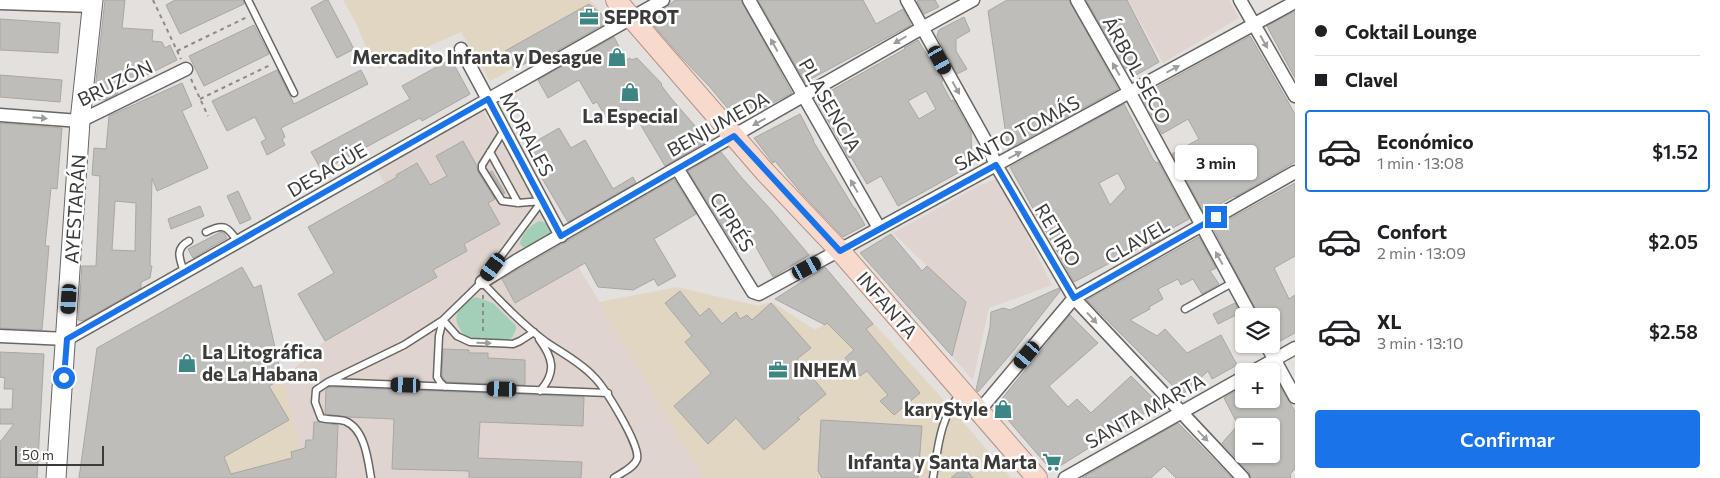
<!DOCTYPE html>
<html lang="es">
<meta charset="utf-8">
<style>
body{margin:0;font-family:Commissioner,sans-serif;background:#f2f2f2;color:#202124;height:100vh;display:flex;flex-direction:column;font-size:19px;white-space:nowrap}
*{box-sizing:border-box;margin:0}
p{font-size:16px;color:#757577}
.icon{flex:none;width:28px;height:28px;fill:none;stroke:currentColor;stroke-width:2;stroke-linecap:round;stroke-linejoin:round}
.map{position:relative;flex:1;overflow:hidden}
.side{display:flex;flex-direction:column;background:#fff;width:425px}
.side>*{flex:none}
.hud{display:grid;align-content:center;height:110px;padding:0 20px;background:#fff}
.fabs{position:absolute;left:1235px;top:308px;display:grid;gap:10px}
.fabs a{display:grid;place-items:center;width:45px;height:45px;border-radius:5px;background:#fff;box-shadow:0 1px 4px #0004;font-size:25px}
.scale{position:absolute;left:15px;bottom:12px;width:89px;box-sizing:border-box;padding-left:5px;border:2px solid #3c3b3a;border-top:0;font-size:14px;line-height:18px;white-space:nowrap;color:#3c3b3a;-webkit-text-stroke:4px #fff;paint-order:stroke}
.end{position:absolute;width:22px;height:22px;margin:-11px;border:6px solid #1a73e8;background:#fff;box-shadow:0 0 0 2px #fff}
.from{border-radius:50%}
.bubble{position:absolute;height:35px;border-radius:5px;background:#fff;box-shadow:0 1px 4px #0004;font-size:16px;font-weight:600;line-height:35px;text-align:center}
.car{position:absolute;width:15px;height:30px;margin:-15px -8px;border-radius:6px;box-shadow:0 0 4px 1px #0007;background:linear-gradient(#222 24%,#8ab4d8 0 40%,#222 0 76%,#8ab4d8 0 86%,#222 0)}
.hud b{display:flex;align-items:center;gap:18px;height:48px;font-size:19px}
.hud b+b{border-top:1px solid #e0e0e0}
.hud i{width:12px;height:12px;background:#202124}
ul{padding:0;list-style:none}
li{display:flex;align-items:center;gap:15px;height:82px;margin:0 10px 8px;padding:0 10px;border:2px solid transparent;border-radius:5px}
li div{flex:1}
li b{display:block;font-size:19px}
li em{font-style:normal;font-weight:600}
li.active{border-color:#1a73e8}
li>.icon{width:45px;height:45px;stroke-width:1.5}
.button{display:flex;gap:10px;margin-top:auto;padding:10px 20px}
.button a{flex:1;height:58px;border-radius:5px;background:#1a73e8;color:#fff;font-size:20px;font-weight:600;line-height:58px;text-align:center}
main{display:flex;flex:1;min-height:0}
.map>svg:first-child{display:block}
.commercial{fill:#e1d6c2}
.built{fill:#e0d4cf}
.green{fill:#a3cfb6}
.building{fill:#bfbdba;stroke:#a9a6a3;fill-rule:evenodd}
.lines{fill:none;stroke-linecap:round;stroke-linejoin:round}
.lane-casing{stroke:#696664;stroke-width:9}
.street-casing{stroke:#696664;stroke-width:15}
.secondary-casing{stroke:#696664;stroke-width:21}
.primary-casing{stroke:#b49284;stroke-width:22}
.path{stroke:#8d8b89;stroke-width:2;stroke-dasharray:4 4;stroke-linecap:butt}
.lane{stroke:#fff;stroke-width:6}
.street{stroke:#fff;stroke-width:12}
.secondary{stroke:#fff;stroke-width:19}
.primary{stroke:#f8dacd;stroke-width:20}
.oneway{fill:#9e9d9c}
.route{stroke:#1a73e8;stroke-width:6}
.labels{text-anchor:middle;stroke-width:5;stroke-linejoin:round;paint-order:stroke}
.poi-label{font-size:19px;font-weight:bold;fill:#3c3b3a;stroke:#fff;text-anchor:start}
.street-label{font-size:19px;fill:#3c3b3a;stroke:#fff}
</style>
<main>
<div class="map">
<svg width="1295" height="478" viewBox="0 0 1295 478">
<rect width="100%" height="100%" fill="#e4e0de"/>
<path class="commercial" d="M343 0H590L606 18 490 81 461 32 379 69 369 54 356 23Z
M677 287 758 306 772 302 815 330 858 306 952 409 1011 478H704L599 302Z
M282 379 309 478H103Z"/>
<path class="built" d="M1128 0H1229L1239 18 1163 63Z
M483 111 599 301 704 478H309L282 379 325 341 437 277 377 170Z
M999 178 1052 285 989 308 973 380 896 294 927 266 893 233 978 186Z"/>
<path class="green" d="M540 221 548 224 552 232 527 247H523L520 244C521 235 532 223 540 221Z
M476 297 493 303 516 326V330L511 339C498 339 481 342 468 337 465 336 462 332 460 329 450 315 462 302 476 297Z"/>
<path class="building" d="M105 0H125L122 28 153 30 152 41 162 42 165 48 170 45 177 60 120 88 117 94 105 100 94 99Z
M175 0H243L244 4 180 34 166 5Z
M325 0H328L354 49 337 58 311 8Z
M675 0H741L792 93 738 121 710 87 681 57 647 18 667 7Z
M758 0H863L876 24 903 9 911 25 805 82Z
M920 0H935L939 7 924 14 917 1Z
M1007 0H1069L1118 89 1008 149 988 11Z
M1086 0H1127L1159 62 1131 78Z
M589 4 606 18 604 20 606 23 530 66 528 62 515 69 505 51Z
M1295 11V78L1267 26Z
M964 17 970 31 956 39V51L967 69 957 74 937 36 939 30Z
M0 19 60 23 58 53 0 50Z
M254 25 269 54 204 86 189 56Z
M1250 36 1295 114V162L1235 197 1234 196 1204 213 1172 154 1199 139 1188 119 1162 134 1141 96Z
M614 37 626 60 630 58 631 60 637 58 662 84 661 85 670 97 708 141 665 166 636 117 631 120 625 109 607 119 597 102 593 104 579 80 548 98 538 80Z
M918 40 943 81 941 82 951 101 953 100 971 132 972 165 898 206 881 176 867 184 851 157 849 158 816 99 905 49 904 48ZM926 91 936 109 919 119 908 101Z
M451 59 470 94 422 121 420 118 322 171 311 152 410 99 402 86Z
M277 70 294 104 361 70 368 84 281 128 285 137 282 139 285 145 267 155 261 142 266 139 255 117 227 131 212 101Z
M0 75 62 80 60 102 0 97Z
M182 83 192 106 182 111 208 168 157 191 152 178 150 266H152L150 278 141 282V288L83 321 78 320 82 266H96L100 176 92 175 94 148 106 149 109 116ZM115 201 136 203 135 251 112 250Z
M1124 104 1153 159 1156 163 1158 162 1189 219 1158 236 1160 240 1142 250 1140 247 1074 282 1010 167ZM1118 173 1126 188 1110 205 1099 183Z
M800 114 814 141H813L854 208H855L865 225 843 237 803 195 775 161 773 163 754 138Z
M0 123 62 128 57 189 51 188 45 246H49L42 330 0 328Z
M559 128 571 148 585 140 613 189 633 177 636 183 568 222 524 148Z
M463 141 477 166 478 172 495 199 488 203 500 224 464 244 467 251 433 270 437 277 325 341 298 294 334 273 308 227 397 177 396 175 417 163 430 185 447 176 436 156Z
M721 152 741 177 772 211 809 255 773 277 753 242 737 250 688 171Z
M492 171 505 193 504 194 490 172Z
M674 179 696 214 654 239 676 276 658 286 654 279 633 290 598 287 585 263 515 303 502 279Z
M1295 183V256L1274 268 1289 299 1295 295V333L1275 344 1271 338V316H1259L1213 228Z
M238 191 251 219 240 224 227 196Z
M200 206 204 216 171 229 168 219Z
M221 232 224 233 227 238 193 258 188 249Z
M891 234 922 271 927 266 966 302 952 356 860 253Z
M1199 237 1216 268 1210 271 1219 284 1202 294 1193 279 1181 285 1178 279 1158 289 1163 299 1149 307 1150 309 1130 320 1157 336 1165 329 1187 353 1221 335 1237 365 1212 379 1208 371 1182 395 1087 300Z
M242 267 254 288 261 285 282 379 269 386 289 420 224 457 231 474 292 458 291 452 305 448 306 440H313L314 422H318L338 425 336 478H79L97 348Z
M825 267 873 324 866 329 920 393 894 415 880 401 888 395 867 371 860 376 845 358 854 350 827 323 825 325 775 299Z
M1059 288 1060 291 1014 350 978 392 976 390 990 327 991 312 1003 308 1010 310Z
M680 291 700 316 709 308 722 324 736 312 740 319 747 315 752 320 771 303 811 348 797 359 826 394 797 418 800 419 764 450 736 418 708 444 674 406 711 373 685 342 692 336 665 303Z
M1235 303 1240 313 1218 324 1213 314Z
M1070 315 1098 343 1049 386 1068 407 1077 399 1091 413 1131 376 1159 404 1052 471 996 406Z
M443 349 469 350V353H488V358L525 360V385L447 382 442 376Z
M0 352 44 354 37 478H0V442L14 424H0V409H12L13 389H4L5 378 0 377Z
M1271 371 1295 411V469L1290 474 1291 478H1251L1249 472 1222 443 1238 425 1224 398 1244 386V399H1271ZM1244 426H1271V454H1244Z
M329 387 584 397 583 426 480 422 478 458 582 462 581 478H469V471L392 469 394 419 348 417 325 414 326 390Z
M821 420 922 426 918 478H822L818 471Z
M1178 423 1232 478H1176L1164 466 1151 478H1082Z
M964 467 973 478H951Z"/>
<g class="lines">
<g class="lane-casing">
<path id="lane" d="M248 0 294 93
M504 130 482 165V169L502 201 518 203 542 201
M490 152 518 203
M206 232C224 223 227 226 238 242
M184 272C180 259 174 249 189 241
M482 282C502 303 523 325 546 342 562 353 580 362 593 376 604 386 641 446 637 459 634 468 621 473 614 478
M1185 309 1232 283
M443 320 457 336 470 342 513 344 520 341 534 332
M443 320 439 336 437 377 440 382 445 387
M539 339C553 358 557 372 540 391
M329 382 608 393
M371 478C368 460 365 429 345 421 337 419 329 420 321 418L315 402 316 390 328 382 404 345 443 320 482 282 542 201
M933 478C938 447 940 417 961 393"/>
</g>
<g class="street-casing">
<path id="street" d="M749 0 879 228
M907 0 985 140 996 165 1074 298 1243 478
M1077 0 1130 93 1251 316
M1240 0 1295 96
M0 3 92 6
M461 49 561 236
M0 115 80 121 186 69
M677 168 753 292 759 294 1295 2
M482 282 516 261 677 168 922 28 973 0
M0 336 67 339 663 0
M1266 344 1295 397
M1254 371 1295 348
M979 411 1074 298 1295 172
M1065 478 1244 377"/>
</g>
<g class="secondary-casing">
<path id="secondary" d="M56 478 80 121 93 0"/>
</g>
<g class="primary-casing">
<path id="primary" d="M616 0 765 172 840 251 1037 478"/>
</g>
<path class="path" d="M153 0 181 59
M177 51 247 17
M191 79 208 116
M200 99 270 65
M483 295V333"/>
<use href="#lane" class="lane"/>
<use href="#street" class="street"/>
<use href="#secondary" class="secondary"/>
<use href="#primary" class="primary"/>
</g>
<defs><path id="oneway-solid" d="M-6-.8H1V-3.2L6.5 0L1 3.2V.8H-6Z" transform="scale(1.25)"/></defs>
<g class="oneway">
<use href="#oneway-solid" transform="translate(900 40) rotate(150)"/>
<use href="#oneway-solid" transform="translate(1264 42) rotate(60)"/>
<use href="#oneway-solid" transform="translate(774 45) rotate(-119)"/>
<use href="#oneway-solid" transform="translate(1116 69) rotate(-120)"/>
<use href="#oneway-solid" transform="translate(1173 69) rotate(-28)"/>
<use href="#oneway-solid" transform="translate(956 88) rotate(61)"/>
<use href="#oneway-solid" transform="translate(40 118) rotate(5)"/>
<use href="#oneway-solid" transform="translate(759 122) rotate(151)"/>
<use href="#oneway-solid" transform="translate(1015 155) rotate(-28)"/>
<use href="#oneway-solid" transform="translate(854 186) rotate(-120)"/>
<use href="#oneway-solid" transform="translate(1219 258) rotate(-119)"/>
<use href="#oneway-solid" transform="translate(1092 318) rotate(47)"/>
<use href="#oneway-solid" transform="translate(484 343) rotate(2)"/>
<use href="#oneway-solid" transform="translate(1203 436) rotate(46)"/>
</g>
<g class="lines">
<path class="route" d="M64 378 67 339 488 99 561 236 734 136 840 251 996 165 1074 298 1216 217"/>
</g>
<defs>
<g id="office-bare" transform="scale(1.5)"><path d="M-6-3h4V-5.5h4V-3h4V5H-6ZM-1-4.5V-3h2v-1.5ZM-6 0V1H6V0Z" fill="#3e8684" stroke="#fff" stroke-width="2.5" paint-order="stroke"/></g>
<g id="shop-bare" transform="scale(1.5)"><path d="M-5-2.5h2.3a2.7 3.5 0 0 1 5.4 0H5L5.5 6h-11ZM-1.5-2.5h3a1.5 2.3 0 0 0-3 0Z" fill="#3e8684" stroke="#fff" stroke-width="2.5" paint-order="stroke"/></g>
<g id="supermarket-bare" transform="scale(1.5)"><path d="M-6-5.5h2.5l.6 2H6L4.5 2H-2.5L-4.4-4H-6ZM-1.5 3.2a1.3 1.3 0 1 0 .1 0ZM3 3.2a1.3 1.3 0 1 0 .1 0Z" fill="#3e8684" stroke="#fff" stroke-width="2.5" paint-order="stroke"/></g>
</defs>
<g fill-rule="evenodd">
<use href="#office-bare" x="589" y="17"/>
<use href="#shop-bare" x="617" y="57"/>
<use href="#shop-bare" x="630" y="92"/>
<use href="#shop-bare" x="187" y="363"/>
<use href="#office-bare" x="778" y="370"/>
<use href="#shop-bare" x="1003" y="409"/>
<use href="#supermarket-bare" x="1052" y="462"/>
</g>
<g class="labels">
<g class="poi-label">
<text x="604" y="24">SEPROT</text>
<text x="602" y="64" text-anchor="end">Mercadito Infanta y Desague</text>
<text x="630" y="123" text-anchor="middle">La Especial</text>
<text x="202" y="359">La Litográfica<tspan x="202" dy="22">de La Habana</tspan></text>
<text x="793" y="377">INHEM</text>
<text x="988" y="416" text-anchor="end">karyStyle</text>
<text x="1037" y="469" text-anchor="end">Infanta y Santa Marta</text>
</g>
<g class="street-label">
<text transform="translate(1137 70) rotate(61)" y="7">ÁRBOL SECO</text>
<text transform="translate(115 83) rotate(-26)" y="7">BRUZÓN</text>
<text transform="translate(830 105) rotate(60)" y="7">PLASENCIA</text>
<text transform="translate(718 124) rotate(-29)" y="7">BENJUMEDA</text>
<text transform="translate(1017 133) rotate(-28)" y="7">SANTO TOMÁS</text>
<text transform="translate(527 134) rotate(62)" y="7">MORALES</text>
<text transform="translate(327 170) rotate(-30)" y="7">DESAGÜE</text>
<text transform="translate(75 209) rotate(-86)" y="7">AYESTARÁN</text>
<text transform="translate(732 222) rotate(58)" y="7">CIPRÉS</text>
<text transform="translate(1058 235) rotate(59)" y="7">RETIRO</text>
<text transform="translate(1137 241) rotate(-30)" y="7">CLAVEL</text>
<text transform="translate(887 305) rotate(49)" y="7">INFANTA</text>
<text transform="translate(1145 411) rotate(-29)" y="7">SANTA MARTA</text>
</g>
</g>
</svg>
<div class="fabs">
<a><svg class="icon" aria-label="layers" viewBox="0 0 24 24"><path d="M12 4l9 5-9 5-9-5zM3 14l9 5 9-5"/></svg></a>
<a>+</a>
<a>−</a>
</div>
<div class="scale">50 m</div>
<i class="end from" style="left:64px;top:378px"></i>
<i class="end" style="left:1216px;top:217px"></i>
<div class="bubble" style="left:1175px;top:145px;width:82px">3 min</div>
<i class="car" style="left:940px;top:60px;rotate:151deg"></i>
<i class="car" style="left:493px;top:267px;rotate:216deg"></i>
<i class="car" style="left:807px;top:268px;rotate:62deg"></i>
<i class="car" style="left:69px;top:299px;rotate:184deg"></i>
<i class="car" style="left:1027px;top:355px;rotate:220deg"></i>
<i class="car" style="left:406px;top:385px;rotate:272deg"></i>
<i class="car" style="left:502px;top:389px;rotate:272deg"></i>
</div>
<section class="side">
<div class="hud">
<b><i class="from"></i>Coktail Lounge</b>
<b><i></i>Clavel</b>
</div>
<ul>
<li class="active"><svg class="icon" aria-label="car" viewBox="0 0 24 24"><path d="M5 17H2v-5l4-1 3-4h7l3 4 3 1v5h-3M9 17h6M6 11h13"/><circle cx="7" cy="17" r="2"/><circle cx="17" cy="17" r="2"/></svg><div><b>Económico</b><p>1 min · 13:08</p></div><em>$1.52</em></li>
<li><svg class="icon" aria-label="car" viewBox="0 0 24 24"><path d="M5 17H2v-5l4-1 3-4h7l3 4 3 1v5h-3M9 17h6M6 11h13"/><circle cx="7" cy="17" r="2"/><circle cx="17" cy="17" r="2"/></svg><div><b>Confort</b><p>2 min · 13:09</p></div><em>$2.05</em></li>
<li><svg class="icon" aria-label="car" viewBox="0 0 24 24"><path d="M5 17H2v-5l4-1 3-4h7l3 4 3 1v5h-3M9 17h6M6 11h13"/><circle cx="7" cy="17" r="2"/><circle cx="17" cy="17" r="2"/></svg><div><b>XL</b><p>3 min · 13:10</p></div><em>$2.58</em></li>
</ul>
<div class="button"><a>Confirmar</a></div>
</section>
</main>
